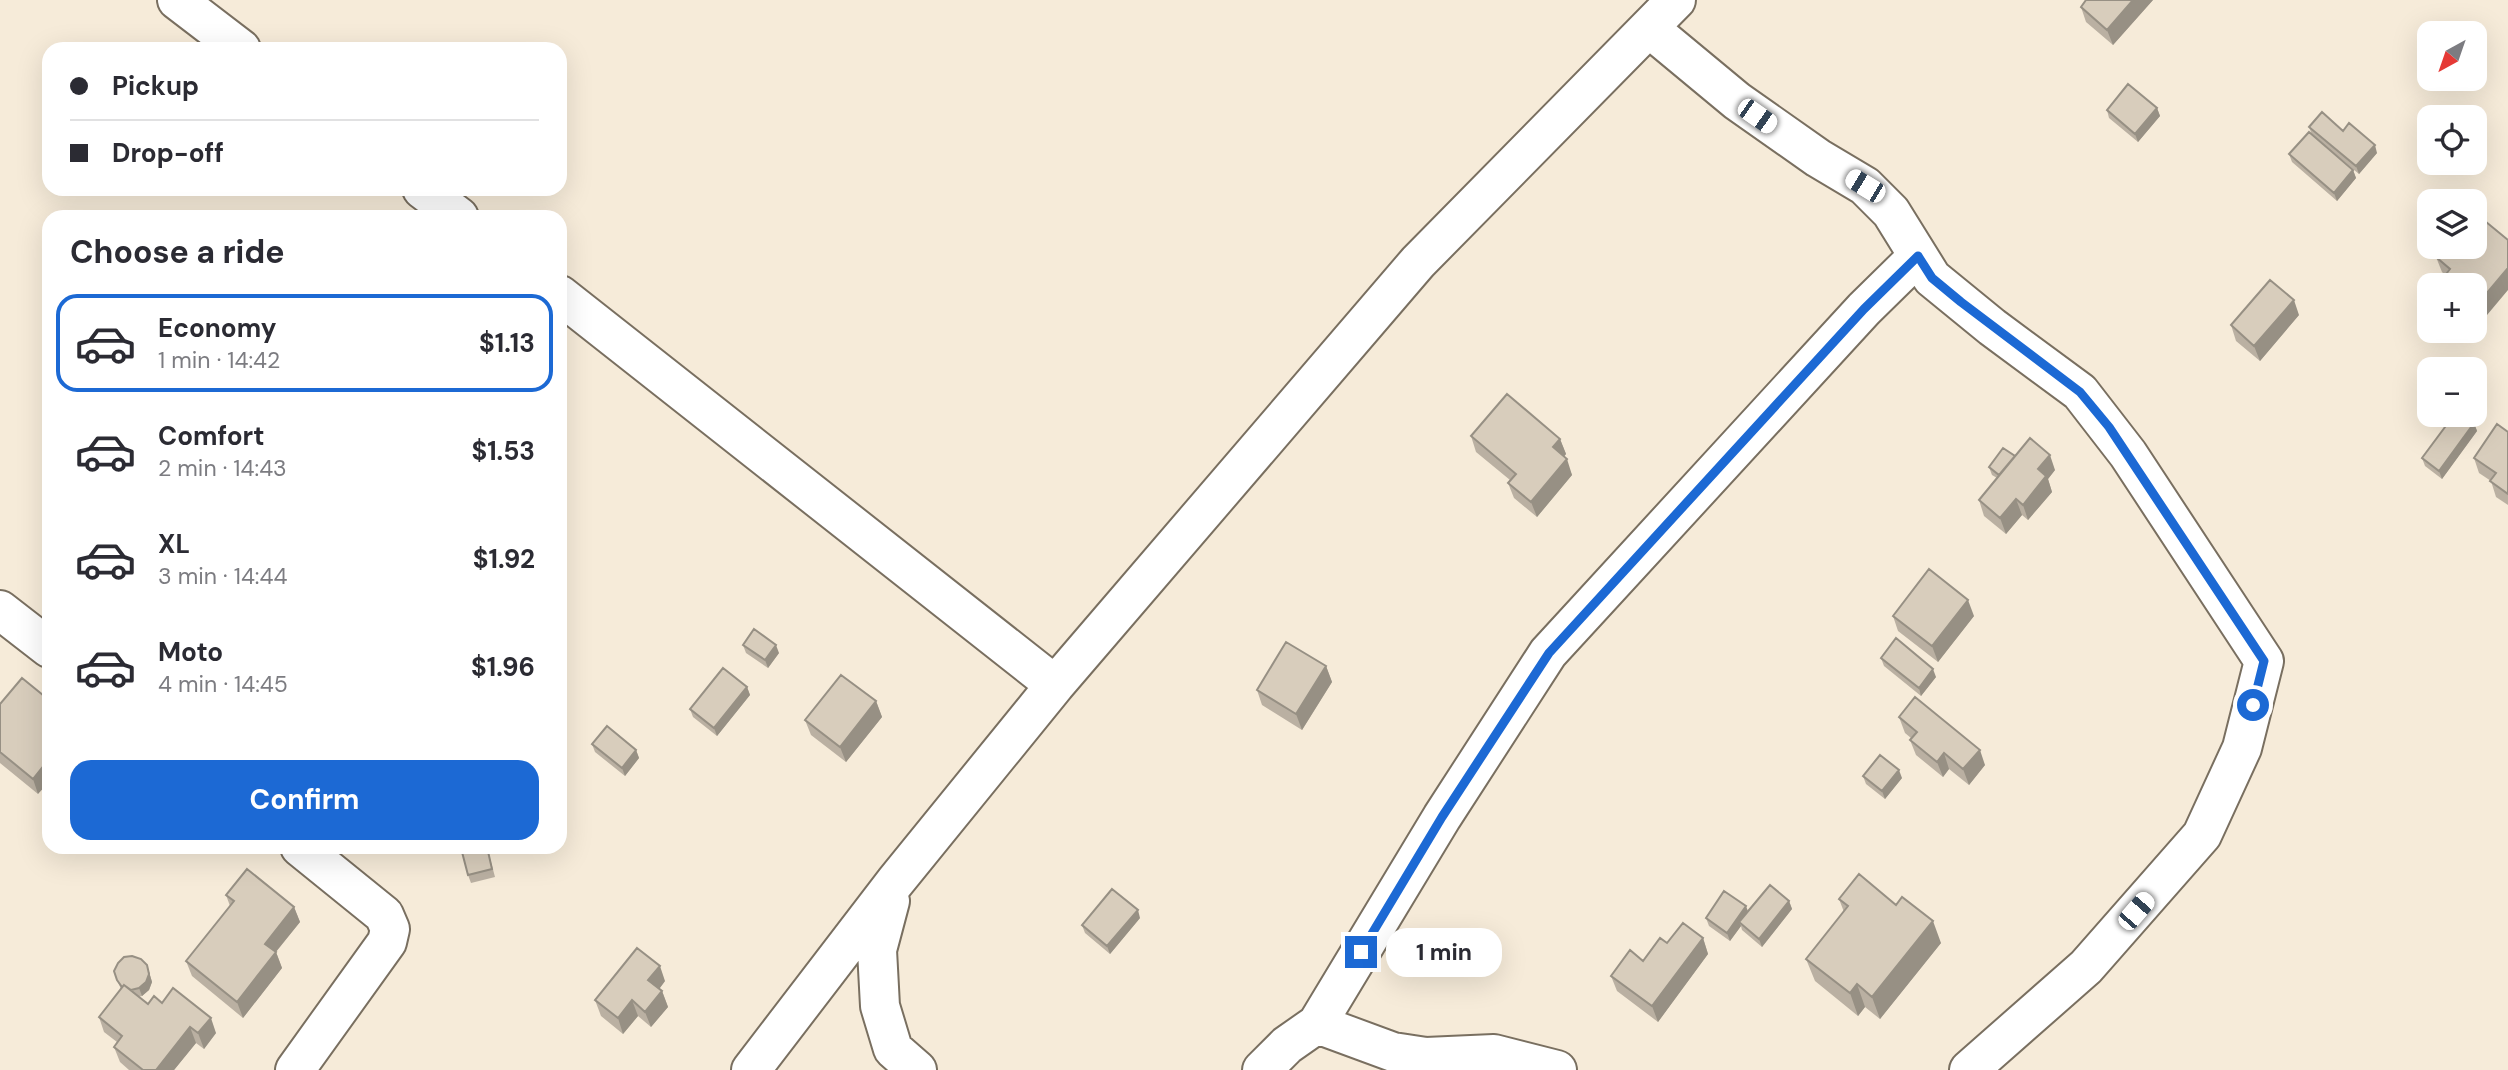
<!DOCTYPE html>
<meta charset="utf-8">
<style>
body{margin:0;font-family:"DM Sans",sans-serif;background:#f2f2f3;color:#2b2b33;height:100vh;display:flex;flex-direction:column;font-size:26px;white-space:nowrap}
*{box-sizing:border-box;margin:0}
p{font-size:23px;color:#7c7c81}
.icon{flex:none;width:38px;height:38px;fill:none;stroke:currentColor;stroke-width:2;stroke-linecap:round;stroke-linejoin:round}
.map{position:relative;flex:1;overflow:hidden}
.details{position:absolute;left:42px;top:210px;width:525px;height:644px;display:flex;flex-direction:column;background:#fff;border-radius:21px;box-shadow:0 7px 28px #0002}
.details>*{flex:none}
.hud{position:absolute;left:42px;top:42px;width:525px;height:154px;border-radius:21px;box-shadow:0 7px 28px #0002;display:grid;align-content:center;height:154px;padding:0 28px;background:#fff}
.needle{width:46px;rotate:220deg}
.buttons{position:absolute;left:2417px;top:21px;display:grid;gap:14px}
.buttons a{display:grid;place-items:center;width:70px;height:70px;border-radius:14px;background:#fff;box-shadow:0 7px 28px #0002;font-size:35px}
.end{position:absolute;width:32px;height:32px;margin:-16px;border:9px solid #1c69d4;background:#fff;box-shadow:0 0 0 4px #fff}
.from{border-radius:50%}
.bubble{position:absolute;height:49px;border-radius:21px;background:#fff;box-shadow:0 7px 28px #0002;font-size:23px;font-weight:700;line-height:49px;text-align:center}
.car{position:absolute;width:21px;height:42px;margin:-21px -10px;border-radius:9px;box-shadow:0 0 5px 2px #0007;background:linear-gradient(#fff 24%,#345 0 40%,#fff 0 76%,#345 0 86%,#fff 0)}
.hud b{display:flex;align-items:center;gap:24px;height:66px;font-size:26px}
.hud b+b{border-top:2px solid #e1e1e2}
.hud i{width:18px;height:18px;background:#2b2b33}
ul{padding:0;list-style:none}
li{display:flex;align-items:center;gap:21px;height:98px;margin:0 14px 10px;padding:0 14px;border:4px solid transparent;border-radius:21px}
li div{flex:1}
li b{display:block;font-size:26px}
li em{font-style:normal;font-weight:700}
li.selected{border-color:#1c69d4}
li>.icon{width:63px;height:63px;stroke-width:1.5}
h2{padding:0 28px;font-size:32px;line-height:84px}
.primary-button{display:flex;gap:14px;margin-top:auto;padding:14px 28px}
.primary-button a{flex:1;height:80px;border-radius:21px;background:#1c69d4;color:#fff;font-size:28px;font-weight:700;line-height:80px;text-align:center}
.map>svg:first-child{display:block}
.lines{fill:none;stroke-linecap:round;stroke-linejoin:round}
.minor-casing{stroke:#796f60;stroke-width:42}
.minor{stroke:#fff;stroke-width:38}
.wall{fill:#bab0a2}
.shaded-wall{fill:#979084}
.building{fill:#d8cdbc;stroke:#979084;stroke-width:2}
.route{stroke:#1c69d4;stroke-width:9}
</style>
<div class="map">
<svg width="2508" height="1070" viewBox="0 0 2508 1070">
<rect width="100%" height="100%" fill="#f6ebd9"/>
<g class="lines">
<g class="minor-casing">
<path id="minor" d="M177 0 241 49
M1649 28 1737 101 1818 158 1865 186 1891 212 1932 278 1992 327 2080 392 2128 454 2264 661 2242 748 2202 835 2086 967 1969 1070
M422 189 459 217
M560 295 1055 685
M0 610 49 648
M890 901 877 950 880 1006 893 1049 917 1070
M1317 1024 1393 1052 1426 1057 1494 1054 1557 1070
M295 1070 387 942 390 929 384 915 300 847
M751 1070 895 882 1055 685 1418 262 1676 0
M1262 1070 1287 1045 1317 1024 1442 817 1548 653 1864 309 1918 256"/>
</g>
<use href="#minor" class="minor"/>
</g>
<path class="wall" d="M2153 0 2113 45 2086 22 2081 7Z
M2157 108 2160 116 2138 142 2109 118 2107 110Z
M2309 127 2343 131 2377 153 2359 174 2329 149 2353 170 2356 178 2337 201 2292 162 2289 154 2312 135Z
M2508 240 2482 321 2474 315V285H2445L2443 278 2445 275 2442 272 2436 257Z
M2299 315 2260 361 2236 341 2231 325Z
M2474 423 2477 431 2442 479 2425 466 2422 458Z
M2508 432V505L2496 497 2491 481 2479 473 2474 458Z
M1471 436 1560 439 1566 454 1564 457 1572 475 1537 517 1514 498 1508 483 1510 480 1476 452Z
M2015 456 2055 470 2048 479 2052 492 2028 520 2022 515 2006 534 1984 516 1979 500 1997 478 1992 475 1989 467Z
M1893 616H1974L1938 662 1898 631Z
M743 645 779 653 768 668 746 653Z
M1881 658 1936 677 1921 696 1884 666Z
M1326 666 1332 682 1302 730 1262 705 1257 690Z
M747 687 750 695 717 736 693 717 690 709Z
M49 700 38 794 0 763V704Z
M876 701 882 717 846 762 811 735 805 720Z
M1899 717 1985 765 1969 785 1949 769 1943 777 1916 755 1910 740 1911 738 1905 733Z
M592 744 636 750 639 758 625 776 595 752Z
M1863 776 1902 778 1885 799 1866 784Z
M487 847 495 877 471 883 468 875Z
M226 895 294 907 300 922 276 952 282 968 243 1018 192 976 186 961 230 906Z
M1839 899 1941 943 1880 1019 1865 1007 1858 1016 1815 981 1806 959 1844 912Z
M1789 901 1792 909 1762 947 1742 930 1741 926 1730 941 1709 926 1706 918 1748 912Z
M1140 918 1110 954 1085 933 1082 925Z
M1703 938 1708 954 1658 1022 1617 991 1611 976 1643 961Z
M147 965 152 982 149 990 142 996 138 997 148 1004 162 1003 216 1033 204 1049 196 1043 174 1070H129L120 1062 114 1047 117 1042 104 1032 99 1017 121 989 117 980Z
M665 981 659 989 662 991 668 1007 651 1027 638 1016 623 1034 601 1016 595 1000Z"/>
<path class="shaded-wall" d="M2133 0H2153L2113 45 2107 30Z
M2157 108 2160 116 2138 142 2135 134Z
M2375 145 2377 153 2359 174 2356 166Z
M2353 170 2356 178 2337 201 2334 193Z
M2508 268V290L2482 321 2476 306Z
M2294 300 2299 315 2260 361 2254 346Z
M2474 423 2477 431 2442 479 2439 471Z
M1560 439 1566 454 1558 463 1553 447Z
M2050 455 2055 470 2048 479 2052 492 2028 520 2023 505 2038 469Z
M1567 459 1572 475 1537 517 1531 502Z
M2016 499 2022 515 2006 534 2000 518Z
M1968 600 1974 616 1938 662 1932 646Z
M776 645 779 653 768 668 765 660Z
M1326 666 1332 682 1302 730 1296 714Z
M1933 669 1936 677 1921 696 1919 688Z
M747 687 750 695 717 736 714 728Z
M876 701 882 717 846 762 840 747Z
M636 750 639 758 625 776 622 768Z
M1980 750 1985 765 1969 785 1963 769Z
M1944 753 1949 769 1943 777 1937 762Z
M49 759V782L38 794 33 779Z
M1899 770 1902 778 1885 799 1882 791Z
M1789 901 1792 909 1762 947 1759 939Z
M1746 906 1749 914 1739 922 1741 926 1730 941 1727 933Z
M294 907 300 922 270 959 265 944Z
M1138 910 1140 918 1110 954 1107 946Z
M1933 921 1941 943 1880 1019 1872 997Z
M1703 938 1708 954 1658 1022 1652 1006Z
M276 952 282 968 243 1018 237 1002Z
M147 965 152 982 149 990 142 996 139 988Z
M660 966 665 981 654 996 648 980Z
M1857 984 1865 1007 1858 1016 1850 993Z
M662 991 668 1007 651 1027 645 1012Z
M632 1000 638 1016 623 1034 618 1018Z
M211 1018 216 1033 204 1049 198 1033Z
M190 1027 196 1043 174 1070H156Z"/>
<path class="building" d="M2086 0H2133L2107 30 2081 7Z
M2128 84 2157 108 2135 134 2107 110Z
M2322 112 2343 131 2349 123 2375 145 2356 166 2309 127Z
M2309 132 2353 170 2334 193 2289 154Z
M2474 212 2508 240V268L2476 306 2474 304V285H2452L2443 278 2450 269 2436 257 2444 247H2474Z
M2270 280 2294 300 2254 346 2231 325Z
M1507 394 1560 439 1553 447 1567 459 1531 502 1508 483 1516 474 1471 436Z
M2454 415H2463L2474 423 2439 471 2422 458Z
M2497 424 2508 432V494L2490 481 2496 473 2474 458Z
M2030 438 2050 455 2038 469 2046 476 2023 505 2016 499 2000 518 1979 500Z
M2003 448 2015 456 1999 475 1989 467Z
M1929 569 1968 600 1932 646 1893 616Z
M754 629 776 645 765 660 743 645Z
M1896 638 1933 669 1919 688 1881 658Z
M1286 642 1326 666 1296 714 1257 690Z
M723 668 747 687 714 728 690 709Z
M841 675 876 701 840 747 805 720Z
M22 678 49 700V759L33 779 0 752V704Z
M1915 697 1980 750 1963 769 1944 753 1937 762 1910 740 1917 732 1899 717Z
M607 726 636 750 622 768 592 744Z
M1880 755 1899 770 1882 791 1863 776Z
M483 847H487L492 869 468 875 462 852Z
M247 869 294 907 265 944 276 952 237 1002 186 961 234 901 226 895Z
M1859 874 1896 905 1902 897 1933 921 1872 997 1857 984 1850 993 1806 959 1848 906 1839 899Z
M1770 885 1789 901 1759 939 1739 922Z
M1112 889 1138 910 1107 946 1082 925Z
M1724 891 1746 906 1727 933 1706 918Z
M1683 923 1703 938 1652 1006 1611 976 1630 950 1643 961 1660 938 1667 943Z
M637 948 660 966 648 980 662 991 645 1012 632 1000 618 1018 595 1000Z
M132 956 141 959 147 965 149 974 146 982 139 988 131 990 124 985 122 987 117 980 114 971 118 963 124 957Z
M124 985 148 1004 154 996 162 1003 173 988 211 1018 198 1033 190 1027 156 1070H143L114 1047 122 1036 99 1017Z"/>
<g class="lines">
<path class="route" d="M1361 952 1442 817 1549 653 1864 309 1918 256 1932 278 1961 302 2080 392 2109 427 2264 661 2253 705"/>
</g>
</svg>
<div class="buttons">
<a><svg class="needle" viewBox="-14 -14 28 28"><path d="M0-13l5 13h-10z" fill="#e53935"/><path d="M0 13l5-13h-10z" fill="#7c7c81"/></svg></a>
<a><svg class="icon" aria-label="locate" viewBox="0 0 24 24"><circle cx="12" cy="12" r="6"/><path d="M12 2v4M12 18v4M2 12h4M18 12h4"/></svg></a>
<a><svg class="icon" aria-label="layers" viewBox="0 0 24 24"><path d="M12 4l9 5-9 5-9-5zM3 14l9 5 9-5"/></svg></a>
<a>+</a>
<a>−</a>
</div>
<i class="end from" style="left:2253px;top:705px"></i>
<i class="end" style="left:1361px;top:952px"></i>
<div class="bubble" style="left:1386px;top:928px;width:116px">1 min</div>
<i class="car" style="left:1757px;top:116px;rotate:125deg"></i>
<i class="car" style="left:1865px;top:186px;rotate:301deg"></i>
<i class="car" style="left:2136px;top:911px;rotate:41deg"></i>
<div class="hud">
<b><i class="from"></i>Pickup</b>
<b><i></i>Drop-off</b>
</div>
<section class="details">
<h2>Choose a ride</h2>
<ul>
<li class="selected"><svg class="icon" aria-label="car" viewBox="0 0 24 24"><path d="M5 17H2v-5l4-1 3-4h7l3 4 3 1v5h-3M9 17h6M6 11h13"/><circle cx="7" cy="17" r="2"/><circle cx="17" cy="17" r="2"/></svg><div><b>Economy</b><p>1 min · 14:42</p></div><em>$1.13</em></li>
<li><svg class="icon" aria-label="car" viewBox="0 0 24 24"><path d="M5 17H2v-5l4-1 3-4h7l3 4 3 1v5h-3M9 17h6M6 11h13"/><circle cx="7" cy="17" r="2"/><circle cx="17" cy="17" r="2"/></svg><div><b>Comfort</b><p>2 min · 14:43</p></div><em>$1.53</em></li>
<li><svg class="icon" aria-label="car" viewBox="0 0 24 24"><path d="M5 17H2v-5l4-1 3-4h7l3 4 3 1v5h-3M9 17h6M6 11h13"/><circle cx="7" cy="17" r="2"/><circle cx="17" cy="17" r="2"/></svg><div><b>XL</b><p>3 min · 14:44</p></div><em>$1.92</em></li>
<li><svg class="icon" aria-label="car" viewBox="0 0 24 24"><path d="M5 17H2v-5l4-1 3-4h7l3 4 3 1v5h-3M9 17h6M6 11h13"/><circle cx="7" cy="17" r="2"/><circle cx="17" cy="17" r="2"/></svg><div><b>Moto</b><p>4 min · 14:45</p></div><em>$1.96</em></li>
</ul>
<div class="primary-button"><a>Confirm</a></div>
</section>
</div>
